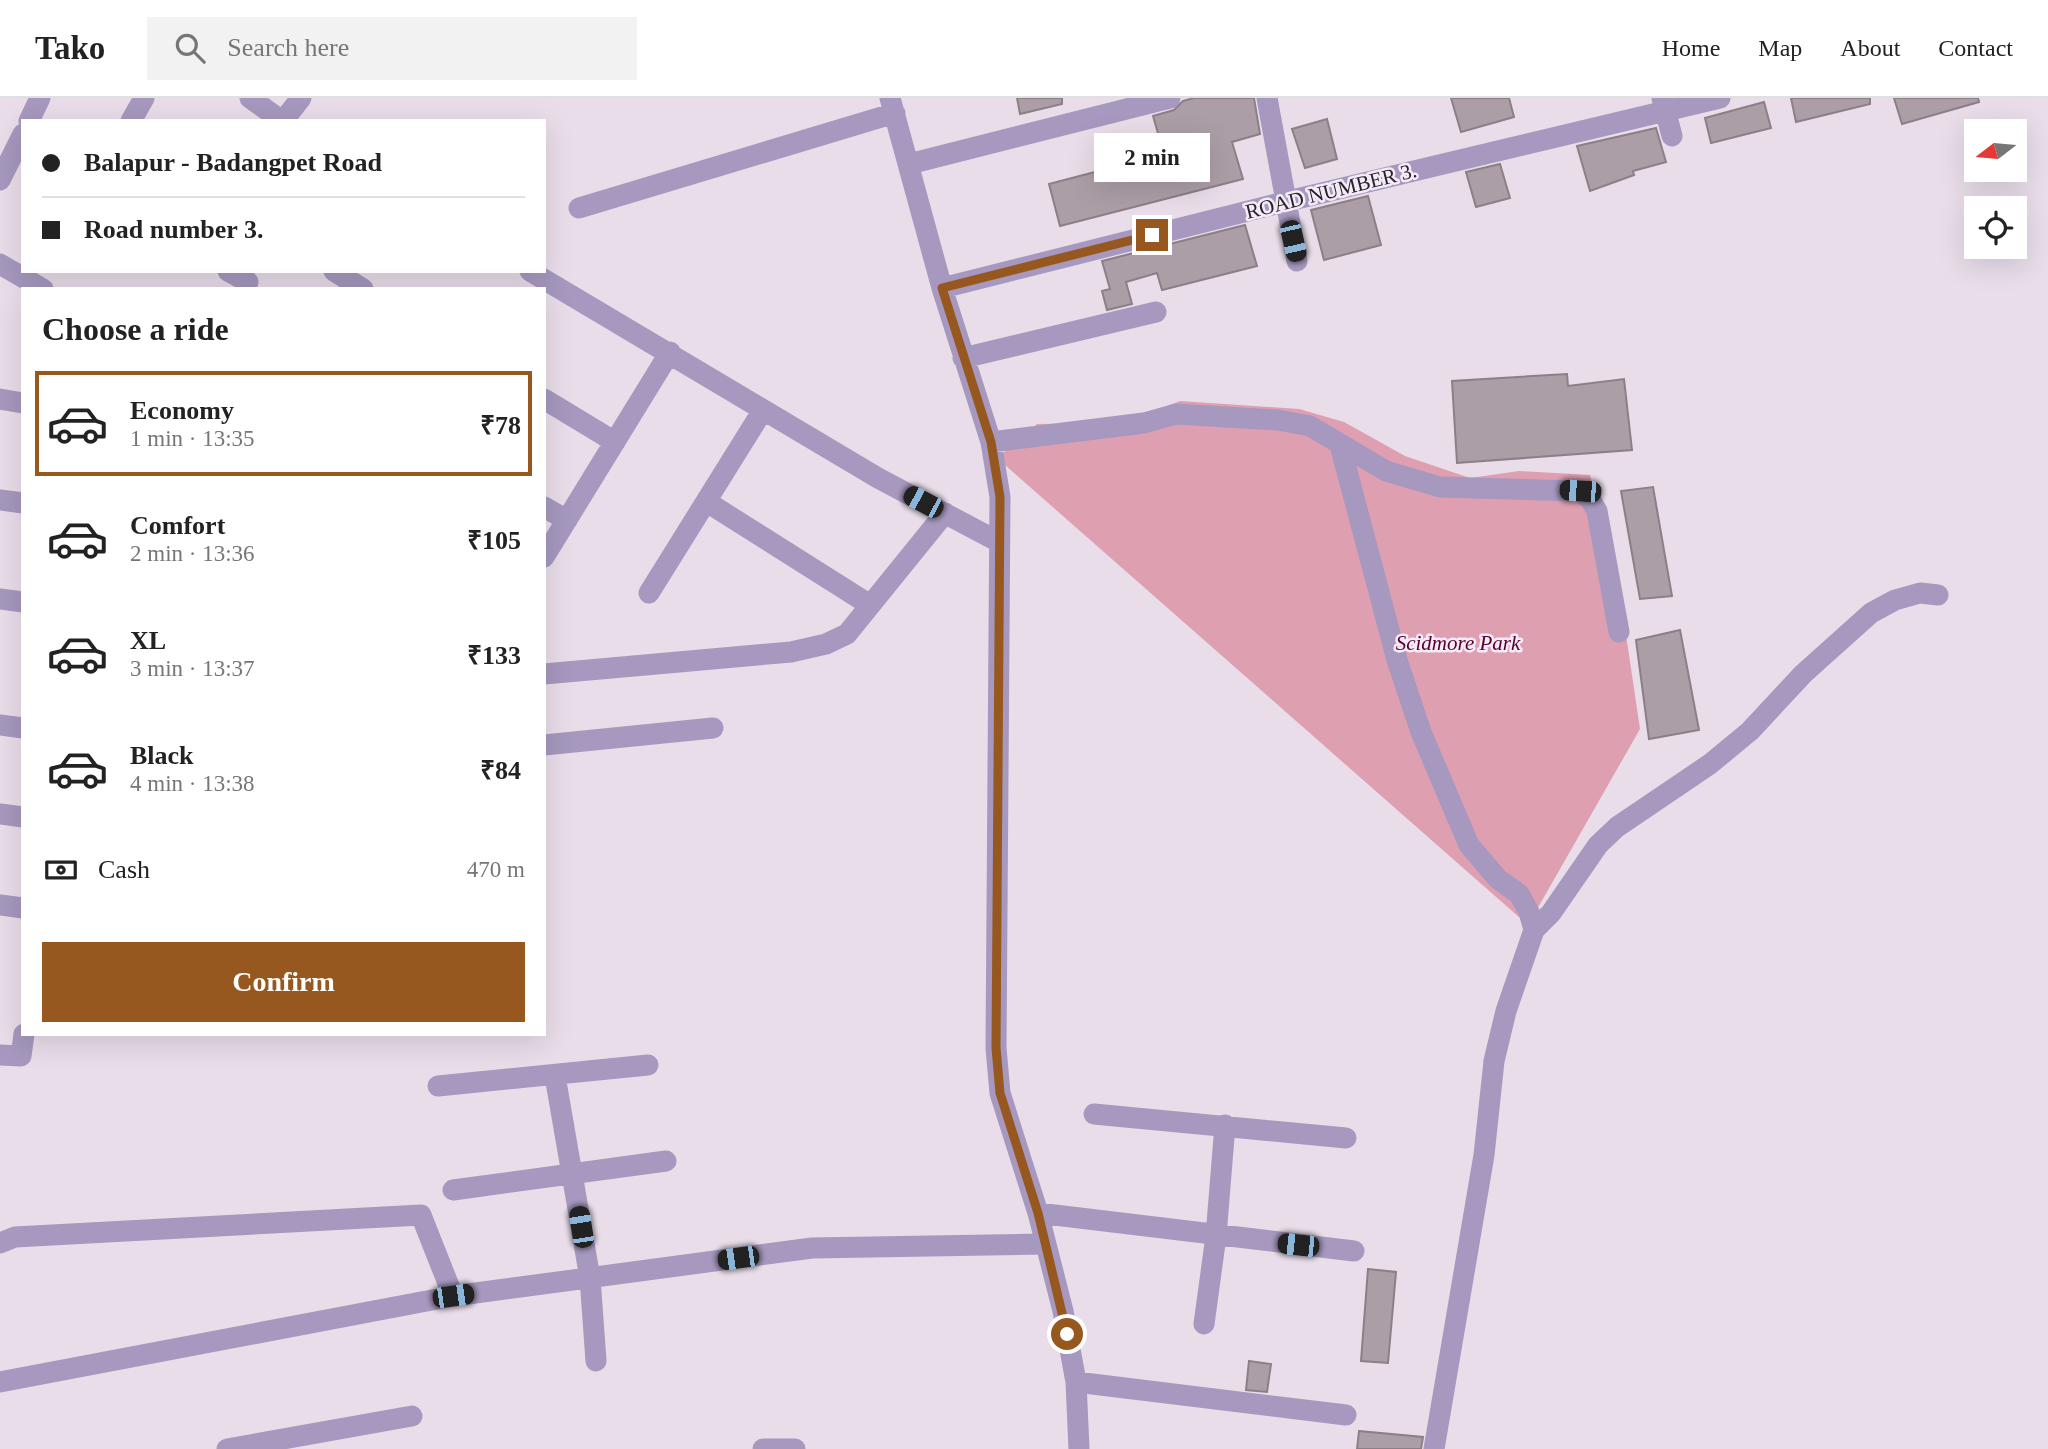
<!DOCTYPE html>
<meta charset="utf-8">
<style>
body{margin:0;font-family:"Times New Roman",serif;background:#f2f2f2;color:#222;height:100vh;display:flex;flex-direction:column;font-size:26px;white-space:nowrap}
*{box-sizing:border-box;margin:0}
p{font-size:23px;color:#767676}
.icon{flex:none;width:38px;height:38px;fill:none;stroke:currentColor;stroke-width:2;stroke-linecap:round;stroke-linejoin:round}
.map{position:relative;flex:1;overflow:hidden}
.details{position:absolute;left:21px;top:189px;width:525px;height:749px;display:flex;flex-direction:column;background:#fff;border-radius:0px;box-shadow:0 7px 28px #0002}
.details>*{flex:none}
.banner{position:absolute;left:21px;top:21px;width:525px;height:154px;border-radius:0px;box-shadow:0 7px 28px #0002;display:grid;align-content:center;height:154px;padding:0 21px;background:#fff}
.needle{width:46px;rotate:254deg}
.controls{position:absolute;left:1964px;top:21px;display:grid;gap:14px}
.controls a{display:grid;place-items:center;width:63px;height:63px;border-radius:0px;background:#fff;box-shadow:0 7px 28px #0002;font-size:35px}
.end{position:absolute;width:32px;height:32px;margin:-16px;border:9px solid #96581e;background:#fff;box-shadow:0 0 0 4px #fff}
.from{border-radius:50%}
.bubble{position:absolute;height:49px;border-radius:0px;background:#fff;box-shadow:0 7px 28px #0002;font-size:23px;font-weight:700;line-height:49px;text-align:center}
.car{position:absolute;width:21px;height:42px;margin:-21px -10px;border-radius:9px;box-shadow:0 0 5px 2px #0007;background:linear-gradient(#222 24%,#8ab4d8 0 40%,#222 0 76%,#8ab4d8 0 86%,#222 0)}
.banner b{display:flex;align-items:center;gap:24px;height:66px;font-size:26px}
.banner b+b{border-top:2px solid #e0e0e0}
.banner i{width:18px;height:18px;background:#222}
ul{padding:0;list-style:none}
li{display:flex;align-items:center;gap:21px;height:105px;margin:0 14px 10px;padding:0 7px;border:4px solid transparent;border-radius:0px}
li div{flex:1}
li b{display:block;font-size:26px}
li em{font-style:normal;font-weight:700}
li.selected{border-color:#96581e}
li>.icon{width:63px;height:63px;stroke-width:1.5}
h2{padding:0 21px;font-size:32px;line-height:84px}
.pay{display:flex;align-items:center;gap:18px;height:77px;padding:0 21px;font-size:26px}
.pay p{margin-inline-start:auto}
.action{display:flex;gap:14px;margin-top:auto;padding:14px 21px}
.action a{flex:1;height:80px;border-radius:0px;background:#96581e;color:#fff;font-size:28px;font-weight:700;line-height:80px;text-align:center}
header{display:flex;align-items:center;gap:42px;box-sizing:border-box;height:98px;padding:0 35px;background:#fff;border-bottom:2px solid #e0e0e0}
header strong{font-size:33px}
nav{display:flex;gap:38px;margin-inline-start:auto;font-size:24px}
.search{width:490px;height:63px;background:#f2f2f2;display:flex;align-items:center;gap:18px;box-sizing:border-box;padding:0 24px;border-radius:0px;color:#767676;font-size:26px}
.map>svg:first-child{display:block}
.green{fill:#de9fb1}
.building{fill:#ac9ea7;stroke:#8c7f87;stroke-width:2}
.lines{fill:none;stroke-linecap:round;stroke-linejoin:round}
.minor{stroke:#a698be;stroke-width:21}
.route{stroke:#96581e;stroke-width:9}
.labels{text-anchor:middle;stroke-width:5;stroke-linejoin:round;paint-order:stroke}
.street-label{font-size:21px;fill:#272328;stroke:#f5eaf7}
.park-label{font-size:21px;font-style:italic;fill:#58002a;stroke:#f5eaf7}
</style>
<header>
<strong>Tako</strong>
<div class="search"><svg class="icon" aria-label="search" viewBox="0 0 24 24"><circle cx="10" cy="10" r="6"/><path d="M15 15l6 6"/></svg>Search here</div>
<nav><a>Home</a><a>Map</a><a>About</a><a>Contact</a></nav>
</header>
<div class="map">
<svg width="2048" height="1351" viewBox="0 0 2048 1351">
<rect width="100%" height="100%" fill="#e8dde9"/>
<path class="green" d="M1180 303 1299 311 1344 324 1405 358 1470 380 1519 373 1590 377 1625 530 1640 631 1528 827 997 360 1037 326 1124 325Z"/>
<path class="building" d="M1017 0H1062V6L1020 16Z
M1194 0H1254L1260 36 1232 44 1243 81 1060 128 1049 86 1164 56 1153 18 1174 12 1183 3Z
M1451 0H1509L1514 19 1461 34Z
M1791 0H1870V6L1796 24Z
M1894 0H1978L1979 4 1902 26Z
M1764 4 1771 30 1711 45 1705 20Z
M1327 21 1337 61 1305 70 1292 31Z
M1656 30 1666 64 1633 73 1634 77 1590 93 1577 48Z
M1500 66 1510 100 1476 109 1466 74Z
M1368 98 1381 147 1324 162 1311 112Z
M1245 127 1257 168 1162 192 1157 175 1126 184 1132 206 1107 212 1102 193 1110 191 1102 163Z
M1567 276 1568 288 1624 281 1632 352 1457 365 1452 283Z
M1653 389 1672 498 1640 501 1621 393Z
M1680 532 1699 632 1649 641 1636 542Z
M1368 1171 1396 1174 1388 1265 1361 1263Z
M1249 1263 1271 1266 1267 1294 1246 1292Z
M1359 1333 1423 1339 1421 1351H1357Z"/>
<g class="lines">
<path class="minor" d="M250 0 282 23
M890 0 942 190 991 344 1000 399 996 950 1000 995 1038 1115 1063 1213 1076 1284 1079 1351
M1267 0 1297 163
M1662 0 1672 38
M29 23 40 0
M131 23 144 0
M283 23 301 0
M909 66 1170 0
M0 82 23 36
M579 110 895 15
M0 166 43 191
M228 173 248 184
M334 173 363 191
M530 173 878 380 999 444
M942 190 1284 104 1720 0
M963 260 1156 214
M0 301 23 305
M544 301 615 344
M991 344 1144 325 1176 316 1278 322 1310 328 1386 373 1440 389 1580 393 1590 401 1597 413 1619 534
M1340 347 1397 562 1421 634 1469 747 1498 781 1519 796 1529 814 1534 832 1506 913 1494 963 1484 1057 1434 1351
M0 402 23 405
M707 404 870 507
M544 409 567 422
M544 459 670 254
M649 495 763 312
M0 501 23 504
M544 576 791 554 826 546 847 536 945 415
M0 627 23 630
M544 647 713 630
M0 716 23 719
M0 807 23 810
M1534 832 1551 815 1598 747 1617 729 1710 666 1750 633 1803 576 1871 515 1895 502 1920 495 1938 497
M0 957 21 958 24 936
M555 978 590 1180 596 1263
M438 988 648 967
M1094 1016 1346 1040
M453 1092 666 1063
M1038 1115 1354 1153
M0 1145 15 1139 421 1117 453 1198
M1204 1226 1216 1138 1225 1027
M0 1284 453 1198 812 1150 1043 1146
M1076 1284 1346 1317
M227 1351 412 1318
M763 1351H795"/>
</g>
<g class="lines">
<path class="route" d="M1067 1236 1038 1115 1000 995 996 950 1000 399 991 344 942 190 1152 137"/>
</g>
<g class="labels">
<g class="street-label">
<text transform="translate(1331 93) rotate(-14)" y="7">ROAD NUMBER 3.</text>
</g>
<g class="park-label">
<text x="1458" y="552">Scidmore Park</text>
</g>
</g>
</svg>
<div class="controls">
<a><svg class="needle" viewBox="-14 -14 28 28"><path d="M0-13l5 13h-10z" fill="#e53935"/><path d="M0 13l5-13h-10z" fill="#767676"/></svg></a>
<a><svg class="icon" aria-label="locate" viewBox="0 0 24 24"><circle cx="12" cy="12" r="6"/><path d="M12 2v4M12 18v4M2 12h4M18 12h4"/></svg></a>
</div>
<i class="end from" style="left:1067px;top:1236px"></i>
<i class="end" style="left:1152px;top:137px"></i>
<div class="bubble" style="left:1094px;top:35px;width:116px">2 min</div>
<i class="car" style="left:1293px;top:143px;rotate:167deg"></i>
<i class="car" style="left:1580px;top:393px;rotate:274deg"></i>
<i class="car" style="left:923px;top:404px;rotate:298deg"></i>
<i class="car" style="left:581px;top:1129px;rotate:351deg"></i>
<i class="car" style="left:1298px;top:1147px;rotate:276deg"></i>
<i class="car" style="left:738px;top:1160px;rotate:262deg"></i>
<i class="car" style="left:453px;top:1198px;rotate:82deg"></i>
<div class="banner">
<b><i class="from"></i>Balapur - Badangpet Road</b>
<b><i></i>Road number 3.</b>
</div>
<section class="details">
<h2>Choose a ride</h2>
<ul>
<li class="selected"><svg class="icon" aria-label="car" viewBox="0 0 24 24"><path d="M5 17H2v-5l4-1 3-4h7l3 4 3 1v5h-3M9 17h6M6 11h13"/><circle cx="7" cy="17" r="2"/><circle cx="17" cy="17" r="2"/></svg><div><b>Economy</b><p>1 min · 13:35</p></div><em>₹78</em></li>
<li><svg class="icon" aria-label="car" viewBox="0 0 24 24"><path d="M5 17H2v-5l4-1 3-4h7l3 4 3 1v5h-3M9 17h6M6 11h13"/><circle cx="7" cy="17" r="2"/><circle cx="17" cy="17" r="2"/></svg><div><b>Comfort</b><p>2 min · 13:36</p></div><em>₹105</em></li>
<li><svg class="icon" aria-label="car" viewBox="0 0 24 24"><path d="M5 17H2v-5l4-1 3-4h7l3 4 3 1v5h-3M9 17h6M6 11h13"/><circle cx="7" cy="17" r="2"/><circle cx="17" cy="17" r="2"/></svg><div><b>XL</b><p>3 min · 13:37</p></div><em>₹133</em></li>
<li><svg class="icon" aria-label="car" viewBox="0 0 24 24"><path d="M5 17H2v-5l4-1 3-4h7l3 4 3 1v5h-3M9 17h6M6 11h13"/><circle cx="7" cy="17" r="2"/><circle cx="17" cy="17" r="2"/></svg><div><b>Black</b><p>4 min · 13:38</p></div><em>₹84</em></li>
</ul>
<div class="pay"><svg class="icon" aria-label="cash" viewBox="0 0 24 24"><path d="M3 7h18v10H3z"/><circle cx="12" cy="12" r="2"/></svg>Cash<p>470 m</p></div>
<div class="action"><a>Confirm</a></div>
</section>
</div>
